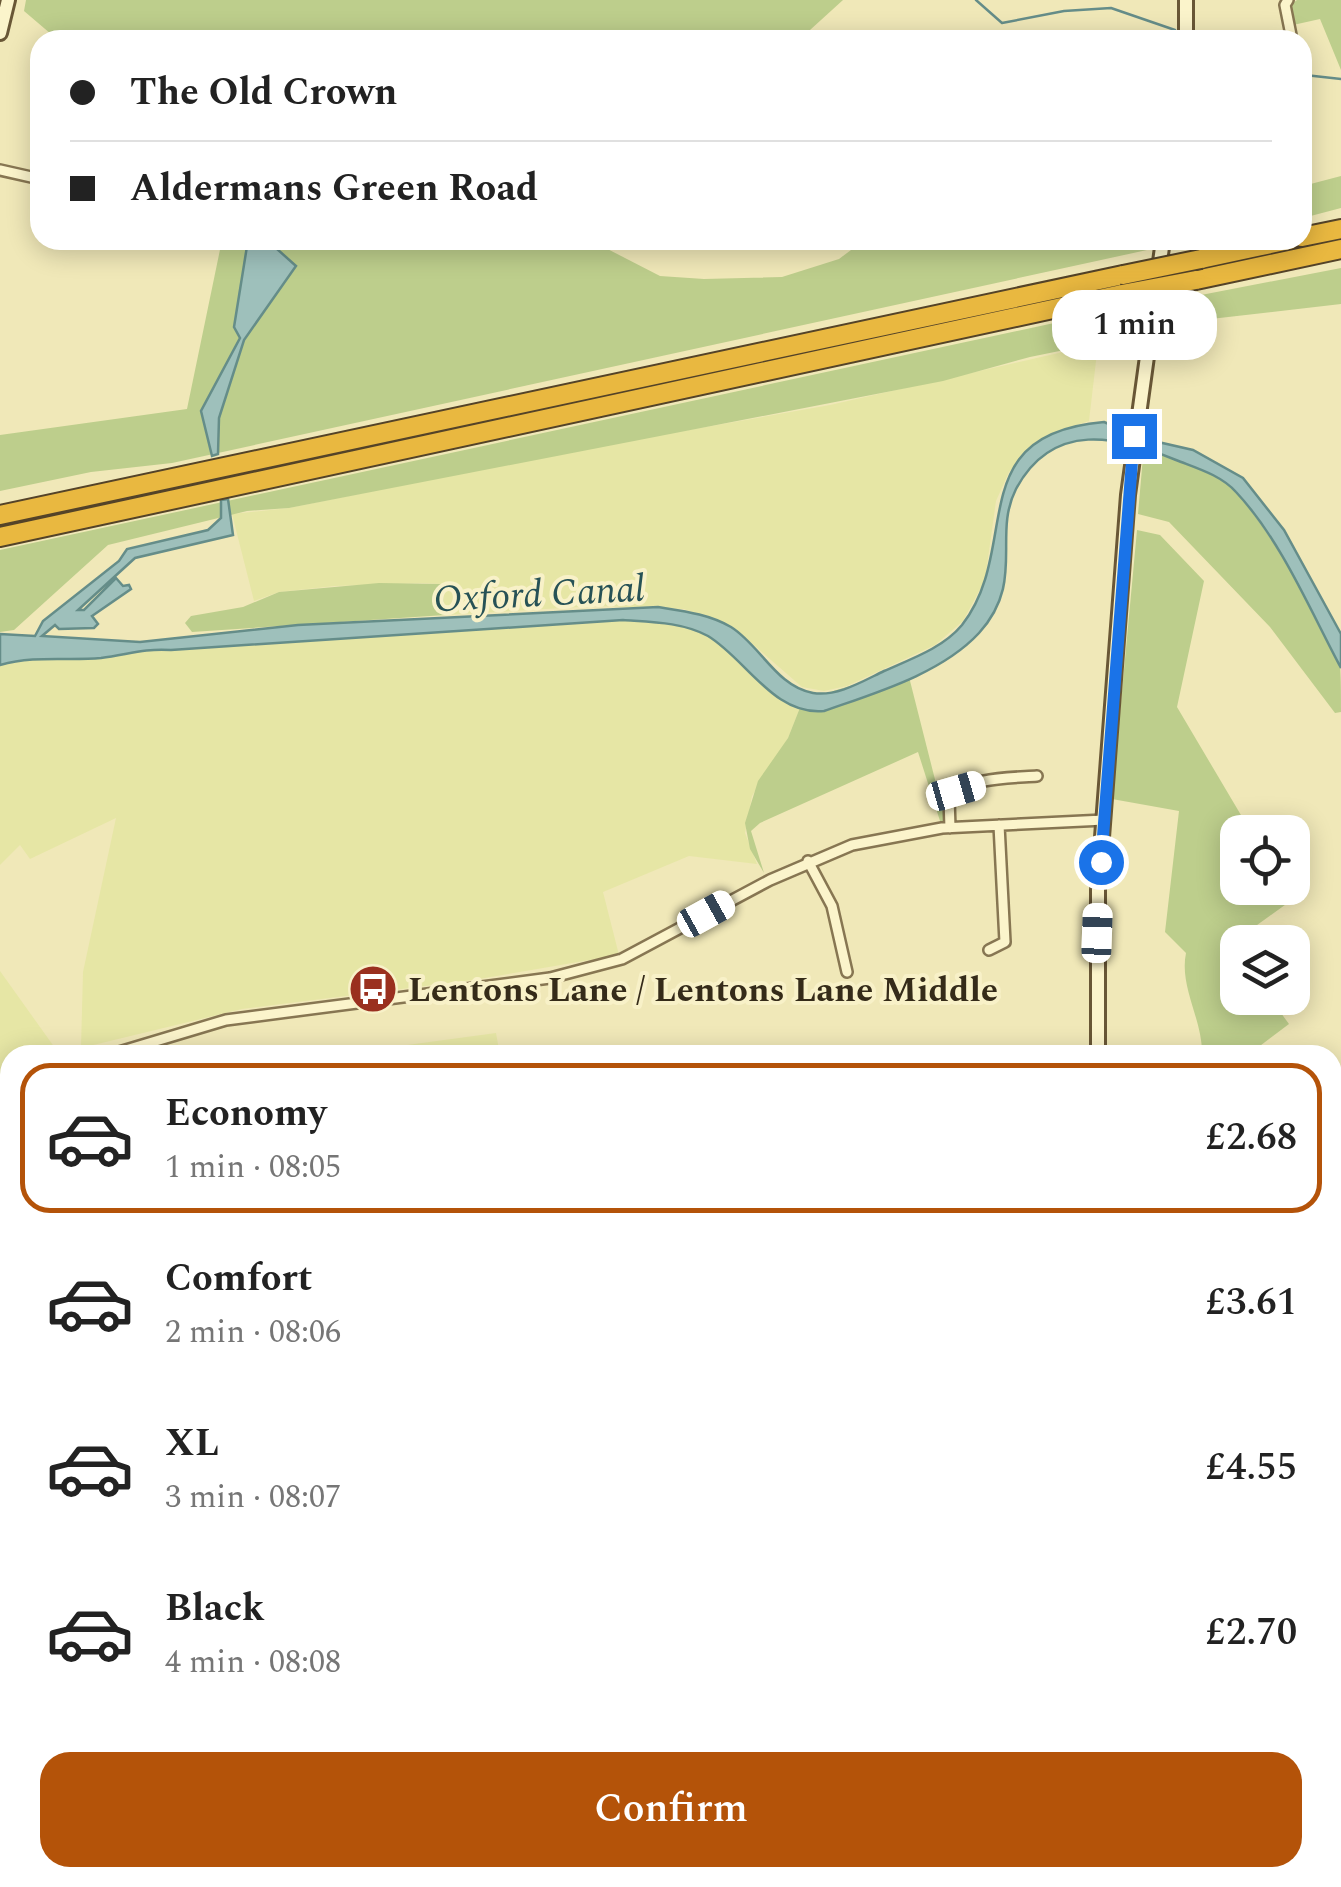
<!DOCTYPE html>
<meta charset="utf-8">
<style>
body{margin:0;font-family:Spectral,serif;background:#f6f6f6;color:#222;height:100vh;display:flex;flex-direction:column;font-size:38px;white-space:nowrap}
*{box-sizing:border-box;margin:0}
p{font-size:32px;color:#767676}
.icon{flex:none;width:55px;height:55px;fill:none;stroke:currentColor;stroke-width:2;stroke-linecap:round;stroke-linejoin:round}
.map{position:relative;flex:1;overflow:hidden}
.drawer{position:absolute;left:0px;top:1045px;width:1342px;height:842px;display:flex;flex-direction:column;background:#fff;border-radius:30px 30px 0 0;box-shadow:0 5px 25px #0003}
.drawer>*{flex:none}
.banner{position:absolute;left:30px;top:30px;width:1282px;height:220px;border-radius:30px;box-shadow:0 5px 25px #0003;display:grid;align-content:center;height:220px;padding:0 40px;background:#fff}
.buttons{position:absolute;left:1220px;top:815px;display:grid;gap:20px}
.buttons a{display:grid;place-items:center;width:90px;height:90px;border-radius:20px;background:#fff;box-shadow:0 5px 25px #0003;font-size:50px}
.end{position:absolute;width:45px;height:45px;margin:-22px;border:12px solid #1a73e8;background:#fff;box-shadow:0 0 0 5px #fff}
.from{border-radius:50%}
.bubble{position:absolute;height:70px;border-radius:30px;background:#fff;box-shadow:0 5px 25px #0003;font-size:32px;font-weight:600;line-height:70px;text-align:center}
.car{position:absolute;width:30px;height:60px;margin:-30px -15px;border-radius:12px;box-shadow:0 0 8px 2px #0007;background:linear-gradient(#fff 24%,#345 0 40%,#fff 0 76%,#345 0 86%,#fff 0)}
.banner b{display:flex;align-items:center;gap:35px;height:95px;font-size:38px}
.banner b+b{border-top:2px solid #e0e0e0}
.banner i{width:25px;height:25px;background:#222}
ul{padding:18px 0 0;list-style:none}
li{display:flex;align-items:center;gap:30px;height:150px;margin:0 20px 15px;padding:0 20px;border:5px solid transparent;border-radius:30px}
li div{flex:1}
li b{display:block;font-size:38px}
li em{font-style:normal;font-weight:600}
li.on{border-color:#b45309}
li>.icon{width:90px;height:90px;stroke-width:1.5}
.primary-button{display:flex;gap:20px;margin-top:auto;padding:20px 40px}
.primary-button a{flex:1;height:115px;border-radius:30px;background:#b45309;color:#fff;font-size:40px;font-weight:600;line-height:115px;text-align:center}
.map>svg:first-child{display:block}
.farmland{fill:#e6e6a5}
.green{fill:#bdce8c}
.water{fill:#9ec0bb;stroke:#658d89;stroke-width:2.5}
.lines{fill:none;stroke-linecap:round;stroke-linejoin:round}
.stream{stroke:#658d89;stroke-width:2.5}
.street-casing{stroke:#877652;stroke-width:14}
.secondary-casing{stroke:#695736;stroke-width:18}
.highway-casing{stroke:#544328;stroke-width:22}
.street{stroke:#fbf4cb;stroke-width:9}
.secondary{stroke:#fbf4cb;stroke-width:12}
.highway{stroke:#e9b840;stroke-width:18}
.highway-bridge-casing{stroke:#544328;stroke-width:22;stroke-linecap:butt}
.highway-bridge{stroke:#e9b840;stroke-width:18}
.route{stroke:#1a73e8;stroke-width:12}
.labels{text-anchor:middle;stroke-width:8;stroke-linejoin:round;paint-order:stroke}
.poi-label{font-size:35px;font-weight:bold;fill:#352b19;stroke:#f8f1c8;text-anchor:start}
.water-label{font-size:38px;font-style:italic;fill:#275256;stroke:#f8f1c8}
</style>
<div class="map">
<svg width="1341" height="1887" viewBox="0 0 1341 1887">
<rect width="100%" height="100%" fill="#f0e8b8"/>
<path class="farmland" d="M1098 344 1089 421 1047 435 1009 472 996 501 985 580 963 621 935 645 847 686 824 691 802 687 733 627 684 609 596 606 445 615 442 584 422 583 335 586 279 592 254 601 232 514 289 508 592 447 830 405Z
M605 614 696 622 803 700 788 738 752 796 745 833 757 864 689 856 603 892 619 955 473 980 242 1009 81 1048 83 972 116 818 30 859 20 845 0 865V648L67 649Z
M0 971 60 1055H10V1109L0 1114Z
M496 1033 500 1055H333Z
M10 1133V1878H822L825 1887H0V1139Z
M1341 1675V1887H1169V1878H1332V1679Z
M877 1878H1153L1154 1882 1098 1887H877Z"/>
<path class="green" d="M26 0H843L799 40H58L24 11Z
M1297 0H1341V70L1320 19 1293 25 1289 6Z
M1341 176V208L1303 218V186Z
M222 240H590L660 276 704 279 782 277 839 259 851 250V240H1150L1147 250 172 463 91 472 0 491V435L187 409Z
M1341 268V304L1167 324 1170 301Z
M1142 304 1138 335 1030 357 943 381 289 508 247 511 108 545 14 630 0 632V550Z
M1144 445C1170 460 1202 466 1227 484 1255 504 1329 631 1340 666 1341 679 1341 698 1341 712L1335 713 1270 627 1169 522 1138 514Z
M1137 530 1160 535 1204 581 1177 707 1251 832H1238V888H1289L1296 897 1232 943 1237 951 1238 998H1270L1289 1024 1248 1055H1202C1203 1020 1179 987 1186 953L1165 932 1179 811 1112 799Z
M379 583 442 584 445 615 192 632 185 623 191 616 243 607 279 592Z
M907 669 945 819 941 824 918 752 760 823 751 831 764 873 750 849 745 823 758 781 788 738 803 700Z
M1341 1085V1172L1333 1167 1332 1092Z"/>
<path class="water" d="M248 240H267L296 266 244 340 219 418 218 454 212 456 201 411 240 338 234 327Z
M1104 422 1145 439 1193 450 1243 478 1284 530 1341 634V668C1310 610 1281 540 1236 492 1221 475 1196 468 1176 460 1118 436 1053 420 1016 489 992 536 1026 581 979 633 941 674 875 693 824 711 774 716 746 659 708 636 682 622 651 622 623 620L171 650C143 648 127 655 101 658 66 661 35 655 0 665V634L35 636 43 621 119 561 127 549 208 530 221 518V500L228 499 233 535 135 558 78 610H84L116 578 123 586 129 585 131 589 92 616 98 624 94 628 59 629 55 625 42 636 140 642 298 625 658 607C683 611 709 614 731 627 760 645 777 687 813 693 837 697 863 681 884 671 911 659 943 648 962 625 1023 547 960 434 1104 422Z"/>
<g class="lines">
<path class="stream" d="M976 0 1002 23 1064 11 1111 8 1175 30
M1305 75 1341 79"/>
<g class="street-casing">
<path id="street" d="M1288 0 1285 5 1292 40
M0 170 40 179
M950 828 949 798C968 777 1010 778 1037 776
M808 861 832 906 847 972
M989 950 1005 942 999 825
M109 1055 226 1020 550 978 622 959 770 880 852 845 942 828 1104 820
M0 1127 10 1124"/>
</g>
<g class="secondary-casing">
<path id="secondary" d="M0 33 8 0
M1186 40V0
M1098 1055V890L1128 495 1163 240
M1161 1878V1887"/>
</g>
<g class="highway-casing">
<path id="highway" d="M1302 237 1341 229
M1201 259 1289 240
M1196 280 1341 249
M0 515 1123 275
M0 537 1122 294"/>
</g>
<use href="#street" class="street"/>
<use href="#secondary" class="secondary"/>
<use href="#highway" class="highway"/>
<g class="highway-bridge-casing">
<path id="highway-bridge" d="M1123 275 1201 259
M1122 294 1196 280"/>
</g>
<use href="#highway-bridge" class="highway-bridge"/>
</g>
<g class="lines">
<path class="route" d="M1101 862 1134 436"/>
</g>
<defs>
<g id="bus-disc" transform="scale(2.5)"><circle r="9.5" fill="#9a301f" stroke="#f8f1c8"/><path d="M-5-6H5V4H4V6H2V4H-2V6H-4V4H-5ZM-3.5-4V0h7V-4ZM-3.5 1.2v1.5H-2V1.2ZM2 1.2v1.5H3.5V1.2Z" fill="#fff"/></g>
</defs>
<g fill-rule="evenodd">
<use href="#bus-disc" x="373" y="989"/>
</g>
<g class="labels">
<g class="poi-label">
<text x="408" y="1001">Lentons Lane / Lentons Lane Middle</text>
</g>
<g class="water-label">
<text transform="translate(539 593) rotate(-3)" y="13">Oxford Canal</text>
</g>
</g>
</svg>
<div class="buttons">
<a><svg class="icon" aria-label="locate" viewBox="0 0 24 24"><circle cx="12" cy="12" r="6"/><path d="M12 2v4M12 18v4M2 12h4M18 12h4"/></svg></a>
<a><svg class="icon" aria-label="layers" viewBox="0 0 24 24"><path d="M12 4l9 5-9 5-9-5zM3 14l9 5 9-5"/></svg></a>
</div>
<i class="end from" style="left:1101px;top:862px"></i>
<i class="end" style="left:1134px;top:436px"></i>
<div class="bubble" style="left:1052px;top:290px;width:165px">1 min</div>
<i class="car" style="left:956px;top:791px;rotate:74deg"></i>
<i class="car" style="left:706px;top:914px;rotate:61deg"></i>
<i class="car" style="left:1097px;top:933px;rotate:2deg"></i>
<div class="banner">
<b><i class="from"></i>The Old Crown</b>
<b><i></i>Aldermans Green Road</b>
</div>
<section class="drawer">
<ul>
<li class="on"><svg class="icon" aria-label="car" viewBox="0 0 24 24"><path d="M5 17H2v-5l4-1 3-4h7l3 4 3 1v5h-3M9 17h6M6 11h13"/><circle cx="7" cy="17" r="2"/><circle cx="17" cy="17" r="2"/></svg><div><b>Economy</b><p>1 min · 08:05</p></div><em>£2.68</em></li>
<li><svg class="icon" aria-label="car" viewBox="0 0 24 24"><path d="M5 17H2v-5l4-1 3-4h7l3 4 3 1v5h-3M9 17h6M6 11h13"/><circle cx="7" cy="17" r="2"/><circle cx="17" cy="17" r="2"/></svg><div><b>Comfort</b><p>2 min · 08:06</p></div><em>£3.61</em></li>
<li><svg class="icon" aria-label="car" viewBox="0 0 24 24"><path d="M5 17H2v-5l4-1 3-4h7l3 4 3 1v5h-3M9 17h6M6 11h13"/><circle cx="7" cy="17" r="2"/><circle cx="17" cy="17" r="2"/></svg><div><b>XL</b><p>3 min · 08:07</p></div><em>£4.55</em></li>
<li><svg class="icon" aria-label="car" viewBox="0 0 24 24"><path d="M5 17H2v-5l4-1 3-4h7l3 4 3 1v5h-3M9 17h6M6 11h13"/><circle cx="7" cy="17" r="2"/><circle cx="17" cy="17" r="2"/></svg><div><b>Black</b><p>4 min · 08:08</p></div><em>£2.70</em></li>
</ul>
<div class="primary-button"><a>Confirm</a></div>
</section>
</div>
